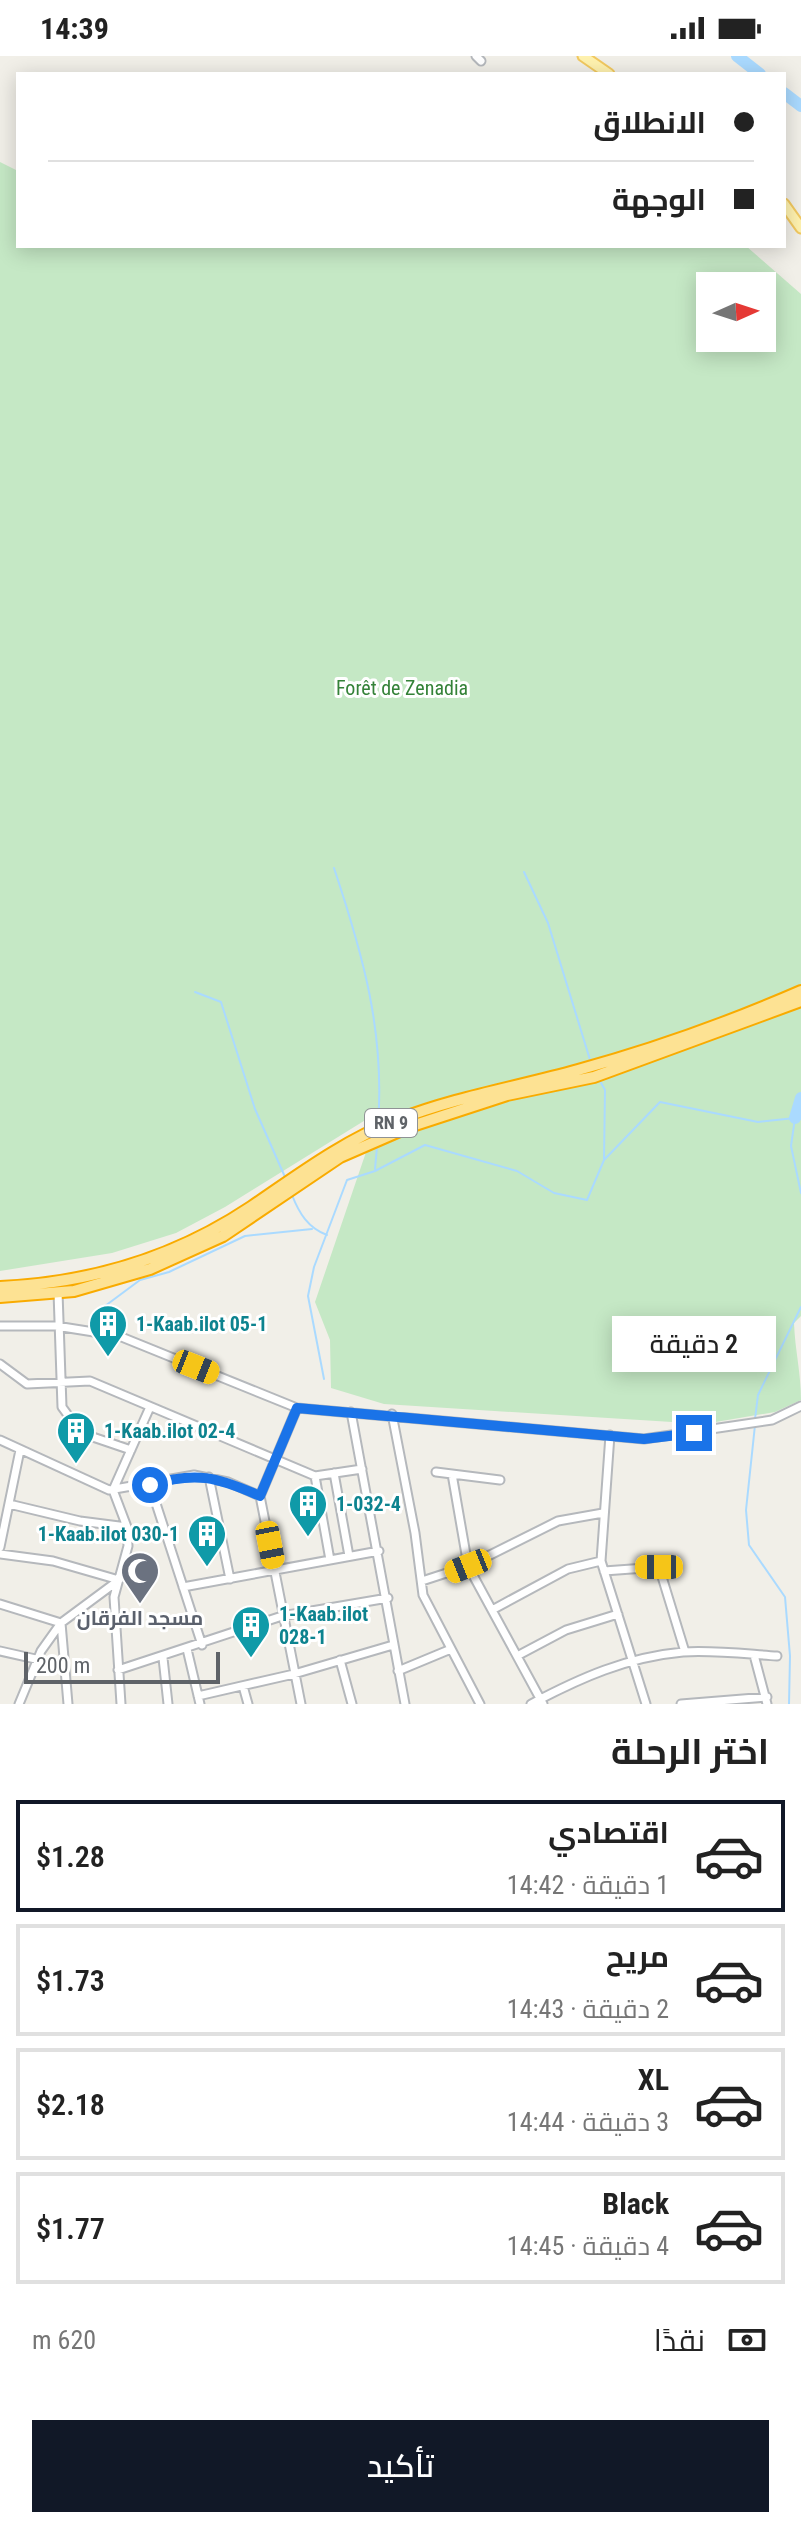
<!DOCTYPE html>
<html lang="ar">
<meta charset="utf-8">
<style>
body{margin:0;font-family:"Roboto Condensed",Cairo,sans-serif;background:#f6f6f6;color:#222;direction:rtl;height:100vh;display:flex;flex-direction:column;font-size:30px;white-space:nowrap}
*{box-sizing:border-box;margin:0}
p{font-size:26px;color:#767676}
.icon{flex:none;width:44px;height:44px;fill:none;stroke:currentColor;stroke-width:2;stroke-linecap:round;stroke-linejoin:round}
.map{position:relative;height:1648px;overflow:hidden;direction:ltr}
.details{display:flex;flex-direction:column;background:#fff;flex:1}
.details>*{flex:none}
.banner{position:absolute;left:16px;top:16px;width:770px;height:176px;border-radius:0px;box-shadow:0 4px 20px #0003;direction:rtl;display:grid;align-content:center;height:176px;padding:0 32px;background:#fff}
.needle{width:52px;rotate:87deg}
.tools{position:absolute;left:696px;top:216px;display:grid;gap:16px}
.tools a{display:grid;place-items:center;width:80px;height:80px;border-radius:0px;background:#fff;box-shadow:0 4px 20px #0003;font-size:40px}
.scale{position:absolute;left:24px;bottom:20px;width:196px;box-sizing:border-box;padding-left:8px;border:4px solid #5f6368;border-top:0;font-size:22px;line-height:28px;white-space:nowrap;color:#5f6368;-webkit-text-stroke:6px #fff;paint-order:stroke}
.end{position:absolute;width:36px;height:36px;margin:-18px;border:10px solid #1a73e8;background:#fff;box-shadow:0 0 0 4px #fff}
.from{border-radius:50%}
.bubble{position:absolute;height:56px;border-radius:0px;background:#fff;box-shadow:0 4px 20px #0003;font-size:26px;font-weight:600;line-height:56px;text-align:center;direction:rtl}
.car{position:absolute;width:24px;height:48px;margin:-24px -12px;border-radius:10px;box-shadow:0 0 6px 2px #0007;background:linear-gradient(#f5c518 24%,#345 0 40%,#f5c518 0 76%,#345 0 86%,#f5c518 0)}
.banner b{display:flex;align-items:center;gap:28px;height:76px;font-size:30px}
.banner b+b{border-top:2px solid #e0e0e0}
.banner i{width:20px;height:20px;background:#222}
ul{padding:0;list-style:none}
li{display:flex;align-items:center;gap:24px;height:112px;margin:0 16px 12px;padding:0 16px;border:4px solid #e0e0e0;border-radius:0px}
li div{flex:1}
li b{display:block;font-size:30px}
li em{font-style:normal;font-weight:600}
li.active{border-color:#111827}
li>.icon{width:72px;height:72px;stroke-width:1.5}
h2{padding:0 32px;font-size:36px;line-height:96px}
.pay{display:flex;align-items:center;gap:20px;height:88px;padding:0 32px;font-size:30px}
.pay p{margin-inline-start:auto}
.action{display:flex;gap:16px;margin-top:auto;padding:16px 32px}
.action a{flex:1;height:92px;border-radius:0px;background:#111827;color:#fff;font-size:32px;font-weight:600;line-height:92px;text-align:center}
.status{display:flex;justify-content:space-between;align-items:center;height:56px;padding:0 40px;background:#fff;direction:ltr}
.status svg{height:22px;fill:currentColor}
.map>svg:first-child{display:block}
.green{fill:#c5e8c5;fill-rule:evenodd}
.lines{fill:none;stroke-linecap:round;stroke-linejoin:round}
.stream{stroke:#aadaff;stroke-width:2}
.river{stroke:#aadaff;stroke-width:12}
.minor-casing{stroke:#b5b8bc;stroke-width:11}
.major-casing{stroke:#f2c960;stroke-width:13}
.highway-casing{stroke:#f9ab00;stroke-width:14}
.minor{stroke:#fff;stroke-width:7}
.major{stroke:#fff2af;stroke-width:9}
.highway{stroke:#fde293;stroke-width:10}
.route{stroke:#1a73e8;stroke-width:10}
.labels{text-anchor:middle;stroke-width:6;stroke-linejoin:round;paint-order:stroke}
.shield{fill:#fff;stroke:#8f9295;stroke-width:2}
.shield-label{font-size:18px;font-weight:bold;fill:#5f6368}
.park-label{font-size:20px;fill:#348238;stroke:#fff}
.culture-label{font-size:20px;font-weight:bold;fill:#0d838f;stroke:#fff;text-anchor:start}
.worship-label{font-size:20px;font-weight:bold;fill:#5b616d;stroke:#fff}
</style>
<div class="status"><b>14:39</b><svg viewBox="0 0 49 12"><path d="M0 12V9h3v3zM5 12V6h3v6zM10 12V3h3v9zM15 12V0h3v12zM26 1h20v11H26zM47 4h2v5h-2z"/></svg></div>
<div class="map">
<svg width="801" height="1648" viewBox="0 0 801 1648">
<rect width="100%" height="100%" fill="#f1efe8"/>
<path class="green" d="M0 106 18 115V190H746L801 238V1260L794 1267C795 1294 801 1317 801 1344L775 1356 704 1368 384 1348 331 1332 330 1284 315 1246 380 1055 225 1151 176 1177 112 1197 0 1215ZM710 230H762V282H710Z"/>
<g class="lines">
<path class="stream" d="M334 812C363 899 385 976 378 1069
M524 816 548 867 591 1007
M195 936 221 946 255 1053 285 1121
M599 1023 605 1034 604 1103
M375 1113 377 1091
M292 1139C299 1157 308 1172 327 1179
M101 1253 140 1224 169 1216 245 1180 312 1173
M324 1323 308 1240 314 1211 347 1124 375 1115 425 1089 517 1115 554 1137 587 1144 604 1104 660 1046 758 1066 795 1062 791 1090 801 1137
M755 1363 758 1339 801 1251
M755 1369 746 1454 749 1489 785 1541 790 1600 789 1648"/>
<path class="river" d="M737 0 760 18
M784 37 801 50
M795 1062 801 1042"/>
<g class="minor-casing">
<path id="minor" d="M476 0 481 5
M58 1236 62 1351 81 1377 131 1394
M0 1270H56L119 1280 297 1352 644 1383 772 1364 801 1350
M0 1308 27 1328 90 1325 315 1420 362 1413
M297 1352 260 1440 301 1648
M351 1356 405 1648
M392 1358 415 1477 423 1539 480 1648
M610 1379 601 1505 646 1648
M0 1384 109 1434 194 1419 228 1426 260 1440
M436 1416 500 1424
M334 1417 349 1500
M452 1418 468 1510 543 1648
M315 1420 330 1504
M209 1421 230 1523
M150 1429 202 1589
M9 1448 80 1465 127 1471
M0 1491 20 1394
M0 1498 53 1505 119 1524
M604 1515 659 1511 685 1596
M422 1525 468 1510 558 1465 603 1457
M183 1531 379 1495
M0 1548 61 1567 68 1648
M492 1554 568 1513 601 1505
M187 1593 200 1648
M0 1595 40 1604
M754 1599 767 1648
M517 1600 566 1574 618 1558
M163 1602 168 1648
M340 1604 352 1648
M118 1614 282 1560 388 1542
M398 1615 451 1593
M243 1630 248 1648
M198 1640 294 1618 393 1589
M19 1648 41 1595 61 1567 119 1524
M121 1648 114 1541 128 1490 127 1471 113 1434 150 1351
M531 1648C580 1622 627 1601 683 1596 714 1594 746 1598 777 1600
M681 1648 767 1641"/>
</g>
<g class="major-casing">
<path id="major" d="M583 0 609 18
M784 148 801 172"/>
</g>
<g class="highway-casing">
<path id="highway" d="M0 1231C90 1227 176 1201 251 1151 298 1119 343 1085 397 1064 456 1041 517 1031 578 1014 651 994 732 965 801 935
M0 1241 74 1235 150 1213 223 1180 340 1101 409 1071 507 1039 594 1021 801 945"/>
</g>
<use href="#minor" class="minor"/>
<use href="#major" class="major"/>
<use href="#highway" class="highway"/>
</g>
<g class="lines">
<path class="route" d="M150 1429C196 1415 217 1421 260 1440L297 1352 644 1383 694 1377"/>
</g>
<defs>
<g id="building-pin" transform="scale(2)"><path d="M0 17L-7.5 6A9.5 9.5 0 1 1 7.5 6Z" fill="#0f9aa8" stroke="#fff"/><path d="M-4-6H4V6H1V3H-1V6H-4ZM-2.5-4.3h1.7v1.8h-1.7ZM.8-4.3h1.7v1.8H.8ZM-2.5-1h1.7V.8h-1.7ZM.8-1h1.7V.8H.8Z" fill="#fff"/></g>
<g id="mosque-pin" transform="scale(2)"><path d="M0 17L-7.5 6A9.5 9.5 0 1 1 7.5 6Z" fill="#6b7280" stroke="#fff"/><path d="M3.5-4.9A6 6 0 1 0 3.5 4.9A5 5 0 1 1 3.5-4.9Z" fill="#fff"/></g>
</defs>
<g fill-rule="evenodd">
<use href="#building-pin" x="108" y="1268"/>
<use href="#building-pin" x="76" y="1375"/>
<use href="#building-pin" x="308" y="1448"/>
<use href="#building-pin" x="207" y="1478"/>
<use href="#mosque-pin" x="140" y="1515"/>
<use href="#building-pin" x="251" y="1569"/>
</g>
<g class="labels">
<rect class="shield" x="365" y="1053" width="52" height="28" rx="6"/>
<g class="shield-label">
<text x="391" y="1073">RN 9</text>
</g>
<g class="park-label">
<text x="402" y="639">Forêt de Zenadia</text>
</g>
<g class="culture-label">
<text x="136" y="1275">1-Kaab.ilot 05-1</text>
<text x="104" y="1382">1-Kaab.ilot 02-4</text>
<text x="336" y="1455">1-032-4</text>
<text x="179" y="1485" text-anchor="end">1-Kaab.ilot 030-1</text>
<text x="279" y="1565">1-Kaab.ilot<tspan x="279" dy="23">028-1</tspan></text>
</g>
<g class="worship-label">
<text x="140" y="1569">مسجد الفرقان</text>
</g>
</g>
</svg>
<div class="tools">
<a><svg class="needle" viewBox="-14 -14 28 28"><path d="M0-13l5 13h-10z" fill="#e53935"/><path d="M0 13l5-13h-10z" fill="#767676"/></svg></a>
</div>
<div class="scale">200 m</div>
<i class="end from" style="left:150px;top:1429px"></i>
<i class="end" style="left:694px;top:1377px"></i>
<div class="bubble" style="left:612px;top:1260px;width:164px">2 دقيقة</div>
<i class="car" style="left:196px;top:1311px;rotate:112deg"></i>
<i class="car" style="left:270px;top:1489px;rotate:169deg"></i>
<i class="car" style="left:468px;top:1510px;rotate:248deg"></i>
<i class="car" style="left:659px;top:1511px;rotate:270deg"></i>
<div class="banner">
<b><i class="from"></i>الانطلاق</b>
<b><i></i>الوجهة</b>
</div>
</div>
<section class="details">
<h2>اختر الرحلة</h2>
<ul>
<li class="active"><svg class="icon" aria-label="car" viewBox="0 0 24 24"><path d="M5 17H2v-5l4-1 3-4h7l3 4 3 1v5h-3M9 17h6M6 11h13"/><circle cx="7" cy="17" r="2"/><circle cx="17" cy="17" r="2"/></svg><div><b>اقتصادي</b><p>1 دقيقة · 14:42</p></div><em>$1.28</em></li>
<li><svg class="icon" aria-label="car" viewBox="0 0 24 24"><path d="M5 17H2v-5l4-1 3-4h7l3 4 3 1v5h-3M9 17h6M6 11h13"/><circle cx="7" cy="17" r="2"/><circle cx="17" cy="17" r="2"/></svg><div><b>مريح</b><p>2 دقيقة · 14:43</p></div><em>$1.73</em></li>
<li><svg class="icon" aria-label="car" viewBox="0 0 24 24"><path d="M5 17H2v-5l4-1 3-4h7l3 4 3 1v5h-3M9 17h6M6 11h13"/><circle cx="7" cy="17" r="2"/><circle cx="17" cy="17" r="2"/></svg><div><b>XL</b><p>3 دقيقة · 14:44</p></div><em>$2.18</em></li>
<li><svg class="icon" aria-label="car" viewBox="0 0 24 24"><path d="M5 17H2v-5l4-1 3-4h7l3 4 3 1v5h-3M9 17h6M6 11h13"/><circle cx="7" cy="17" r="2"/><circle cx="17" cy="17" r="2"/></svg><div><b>Black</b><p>4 دقيقة · 14:45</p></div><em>$1.77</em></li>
</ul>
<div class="pay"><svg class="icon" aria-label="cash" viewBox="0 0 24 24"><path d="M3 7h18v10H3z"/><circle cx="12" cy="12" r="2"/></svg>نقدًا<p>620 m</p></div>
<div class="action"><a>تأكيد</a></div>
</section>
